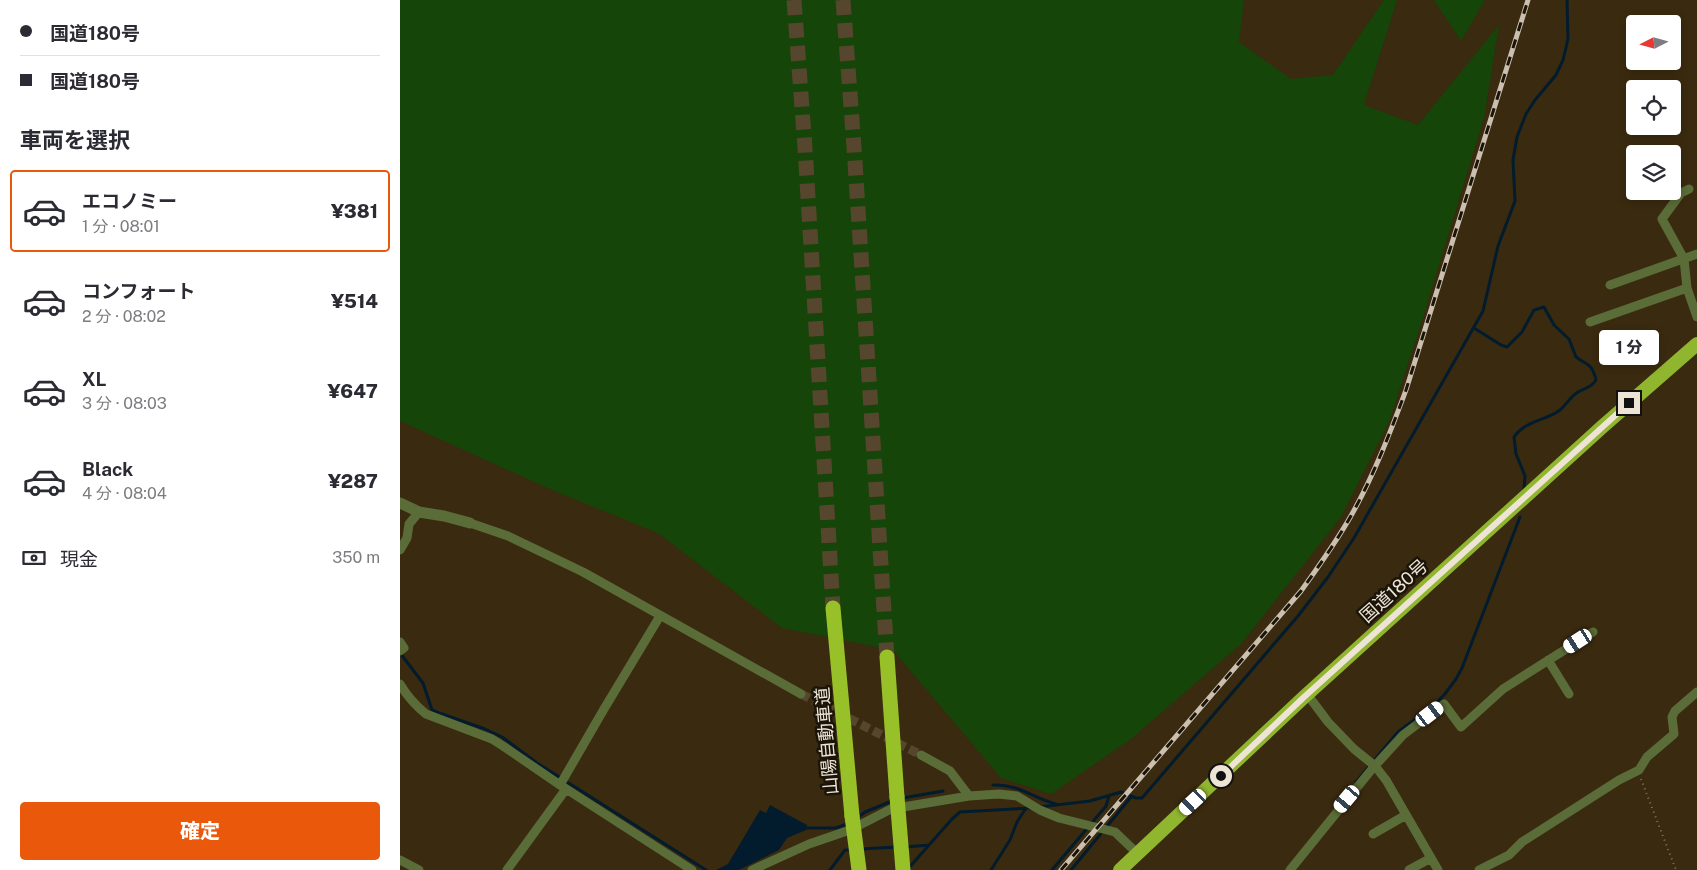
<!DOCTYPE html>
<html lang="ja">
<meta charset="utf-8">
<style>
body{margin:0;font-family:"Public Sans","Noto Sans JP",sans-serif;background:#f2f2f3;color:#2b2b33;height:100vh;display:flex;flex-direction:column;font-size:19px;white-space:nowrap}
*{box-sizing:border-box;margin:0}
p{font-size:16px;color:#7c7c81}
.icon{flex:none;width:28px;height:28px;fill:none;stroke:currentColor;stroke-width:2;stroke-linecap:round;stroke-linejoin:round}
.map{position:relative;flex:1;overflow:hidden}
.drawer{display:flex;flex-direction:column;background:#fff;width:400px}
.drawer>*{flex:none}
.hud{display:grid;align-content:center;height:110px;padding:0 20px;background:#fff}
.needle{width:32px;rotate:264deg}
.buttons{position:absolute;left:1226px;top:15px;display:grid;gap:10px}
.buttons a{display:grid;place-items:center;width:55px;height:55px;border-radius:5px;background:#fff;box-shadow:0 2px 8px #0003;font-size:25px}
.end{position:absolute;width:22px;height:22px;margin:-11px;border:6px solid #eee4d5;background:#111;box-shadow:0 0 0 2px #111}
.from{border-radius:50%}
.bubble{position:absolute;height:35px;border-radius:5px;background:#fff;box-shadow:0 2px 8px #0003;font-size:16px;font-weight:800;line-height:35px;text-align:center}
.car{position:absolute;width:15px;height:30px;margin:-15px -8px;border-radius:6px;box-shadow:0 0 4px 1px #0007;background:linear-gradient(#fff 24%,#345 0 40%,#fff 0 76%,#345 0 86%,#fff 0)}
.hud b{display:flex;align-items:center;gap:18px;height:48px;font-size:19px}
.hud b+b{border-top:1px solid #e1e1e2}
.hud i{width:12px;height:12px;background:#2b2b33}
ul{padding:0;list-style:none}
li{display:flex;align-items:center;gap:15px;height:82px;margin:0 10px 8px;padding:0 10px;border:2px solid transparent;border-radius:5px}
li div{flex:1}
li b{display:block;font-size:19px}
li em{font-style:normal;font-weight:800}
li.active{border-color:#ea580c}
li>.icon{width:45px;height:45px;stroke-width:1.5}
h2{padding:0 20px;font-size:22px;line-height:60px}
.pay{display:flex;align-items:center;gap:12px;height:55px;padding:0 20px;font-size:19px}
.pay p{margin-inline-start:auto}
.primary-button{display:flex;gap:10px;margin-top:auto;padding:10px 20px}
.primary-button a{flex:1;height:58px;border-radius:5px;background:#ea580c;color:#fff;font-size:20px;font-weight:800;line-height:58px;text-align:center}
main{display:flex;flex:1;min-height:0}
.map>svg:first-child{display:block}
.green{fill:#154508}
.water{fill:#031c2d}
.lines{fill:none;stroke-linecap:round;stroke-linejoin:round}
.stream{stroke:#031c2d;stroke-width:3}
.minor-tunnel{stroke:#55462d;stroke-width:9;stroke-dasharray:9 4.5;stroke-linecap:butt}
.motorway-tunnel{stroke:#55462d;stroke-width:15;stroke-dasharray:15 8;stroke-linecap:butt}
.path{stroke:#847761;stroke-width:2;stroke-dasharray:1 4;stroke-linecap:butt}
.minor{stroke:#5a6c37;stroke-width:9}
.tertiary{stroke:#5a6c37;stroke-width:11}
.trunk{stroke:#90b52e;stroke-width:14}
.motorway{stroke:#98c129;stroke-width:15}
.rail-casing{stroke:#cbc0af;stroke-width:5}
.rail{stroke:#1b1409;stroke-width:3;stroke-dasharray:9;stroke-linecap:butt}
.motorway-bridge{stroke:#98c129;stroke-width:15}
.route{stroke:#eee4d5;stroke-width:6}
.labels{text-anchor:middle;stroke-width:5;stroke-linejoin:round;paint-order:stroke}
.street-label{font-size:18px;fill:#eee4d5;stroke:#1b1409}
</style>
<main>
<section class="drawer">
<div class="hud">
<b><i class="from"></i>国道180号</b>
<b><i></i>国道180号</b>
</div>
<h2>車両を選択</h2>
<ul>
<li class="active"><svg class="icon" aria-label="car" viewBox="0 0 24 24"><path d="M5 17H2v-5l4-1 3-4h7l3 4 3 1v5h-3M9 17h6M6 11h13"/><circle cx="7" cy="17" r="2"/><circle cx="17" cy="17" r="2"/></svg><div><b>エコノミー</b><p>1 分 · 08:01</p></div><em>¥381</em></li>
<li><svg class="icon" aria-label="car" viewBox="0 0 24 24"><path d="M5 17H2v-5l4-1 3-4h7l3 4 3 1v5h-3M9 17h6M6 11h13"/><circle cx="7" cy="17" r="2"/><circle cx="17" cy="17" r="2"/></svg><div><b>コンフォート</b><p>2 分 · 08:02</p></div><em>¥514</em></li>
<li><svg class="icon" aria-label="car" viewBox="0 0 24 24"><path d="M5 17H2v-5l4-1 3-4h7l3 4 3 1v5h-3M9 17h6M6 11h13"/><circle cx="7" cy="17" r="2"/><circle cx="17" cy="17" r="2"/></svg><div><b>XL</b><p>3 分 · 08:03</p></div><em>¥647</em></li>
<li><svg class="icon" aria-label="car" viewBox="0 0 24 24"><path d="M5 17H2v-5l4-1 3-4h7l3 4 3 1v5h-3M9 17h6M6 11h13"/><circle cx="7" cy="17" r="2"/><circle cx="17" cy="17" r="2"/></svg><div><b>Black</b><p>4 分 · 08:04</p></div><em>¥287</em></li>
</ul>
<div class="pay"><svg class="icon" aria-label="cash" viewBox="0 0 24 24"><path d="M3 7h18v10H3z"/><circle cx="12" cy="12" r="2"/></svg>現金<p>350 m</p></div>
<div class="primary-button"><a>確定</a></div>
</section>
<div class="map">
<svg width="1297" height="870" viewBox="0 0 1297 870">
<rect width="100%" height="100%" fill="#3a2a0f"/>
<path class="green" d="M0 0H844L839 42 891 79 933 75 984 0H997L964 105 1018 125 1099 25 1084 118 1021 324 989 422 941 517 842 643 731 739 651 794 601 778 493 650 382 628 258 533 152 490 0 421Z
M1034 0H1085L1061 41Z"/>
<path class="water" d="M370 805 407 825 406 830 387 838 379 850 339 870H309H316L328 864 360 810 366 813Z"/>
<g class="lines">
<path class="stream" d="M1074 328 1101 345 1107 347 1122 332 1134 310 1144 307 1154 325 1169 339 1176 357C1188 366 1192 363 1196 380 1191 388 1187 387 1180 391 1172 394 1167 404 1160 410 1146 421 1126 420 1114 437L1116 454 1125 476 1124 489
M0 653 23 683 32 710 39 713 85 729 102 737 137 763 306 870
M956 782 998 732 1033 706 1044 695 1056 679 1062 668 1120 517
M593 785C620 784 632 798 656 804
M503 798 543 791
M639 807 690 801 721 792 736 798H742L898 616 928 577 954 538 1083 311 1098 246 1115 201 1113 160 1117 137 1126 114 1135 100 1156 75 1163 60 1168 39 1167 0
M457 818 465 812 492 801
M402 828H436L447 824
M506 847 529 845
M461 849 497 847
M430 870 445 850H452
M507 870 552 819 560 812 631 808
M591 870 610 840 617 822 626 808
M652 870 706 806 709 796
M671 870 731 797"/>
<path class="minor-tunnel" d="M401 694 521 755"/>
<path class="motorway-tunnel" d="M394 0 405 148 433 608
M443 0 454 147 487 657"/>
<path class="path" d="M1241 779 1276 870"/>
<path class="minor" d="M1289 189 1281 193 1262 219 1284 259 1287 288 1297 317
M1210 285 1297 254
M1190 322 1287 288
M70 523 108 536 183 572 401 694
M0 550 7 538 9 524 19 512
M0 642 4 648 0 651
M1148 660 1169 694
M0 684C7 696 15 705 26 714L92 739 103 746 160 785 292 870
M907 694 928 722 954 749 975 766 986 780 1038 870
M521 755 550 771 569 796
M160 785 204 709 260 616
M973 834 1006 815
M0 860 19 870
M107 870 166 789
M352 870 409 844 450 830 491 809 569 796 599 794 617 796 640 810 659 818 715 832 738 854
M890 870 972 769 1003 735 1044 704 1061 727 1103 689 1193 632
M1009 870 1031 858
M1079 870 1109 855 1122 842 1219 780 1239 770 1247 757 1274 734 1272 717 1275 711 1297 692"/>
<path class="tertiary" d="M0 503 19 512 44 516 70 523"/>
<path class="trunk" d="M720 870 903 698 1202 427 1297 344"/>
<path class="motorway" d="M433 608 452 816
M487 657 497 797"/>
<g class="rail-casing">
<path id="rail" d="M661 870 901 591C919 566 937 541 952 514 974 475 990 433 1006 390L1128 0"/>
</g>
<use href="#rail" class="rail"/>
<path class="motorway-bridge" d="M497 797 503 870
M452 816 459 870"/>
</g>
<g class="lines">
<path class="route" d="M821 776 903 698 1229 403"/>
</g>
<g class="labels">
<g class="street-label">
<text transform="translate(994 591) rotate(-42)" y="6">国道180号</text>
<text transform="translate(427 741) rotate(-95)" y="6">山陽自動車道</text>
</g>
</g>
</svg>
<div class="buttons">
<a><svg class="needle" viewBox="-14 -14 28 28"><path d="M0-13l5 13h-10z" fill="#e53935"/><path d="M0 13l5-13h-10z" fill="#7c7c81"/></svg></a>
<a><svg class="icon" aria-label="locate" viewBox="0 0 24 24"><circle cx="12" cy="12" r="6"/><path d="M12 2v4M12 18v4M2 12h4M18 12h4"/></svg></a>
<a><svg class="icon" aria-label="layers" viewBox="0 0 24 24"><path d="M12 4l9 5-9 5-9-5zM3 14l9 5 9-5"/></svg></a>
</div>
<i class="end from" style="left:821px;top:776px"></i>
<i class="end" style="left:1229px;top:403px"></i>
<div class="bubble" style="left:1199px;top:330px;width:60px">1 分</div>
<i class="car" style="left:1178px;top:641px;rotate:237deg"></i>
<i class="car" style="left:1030px;top:714px;rotate:53deg"></i>
<i class="car" style="left:947px;top:799px;rotate:220deg"></i>
<i class="car" style="left:793px;top:802px;rotate:227deg"></i>
</div>
</main>
